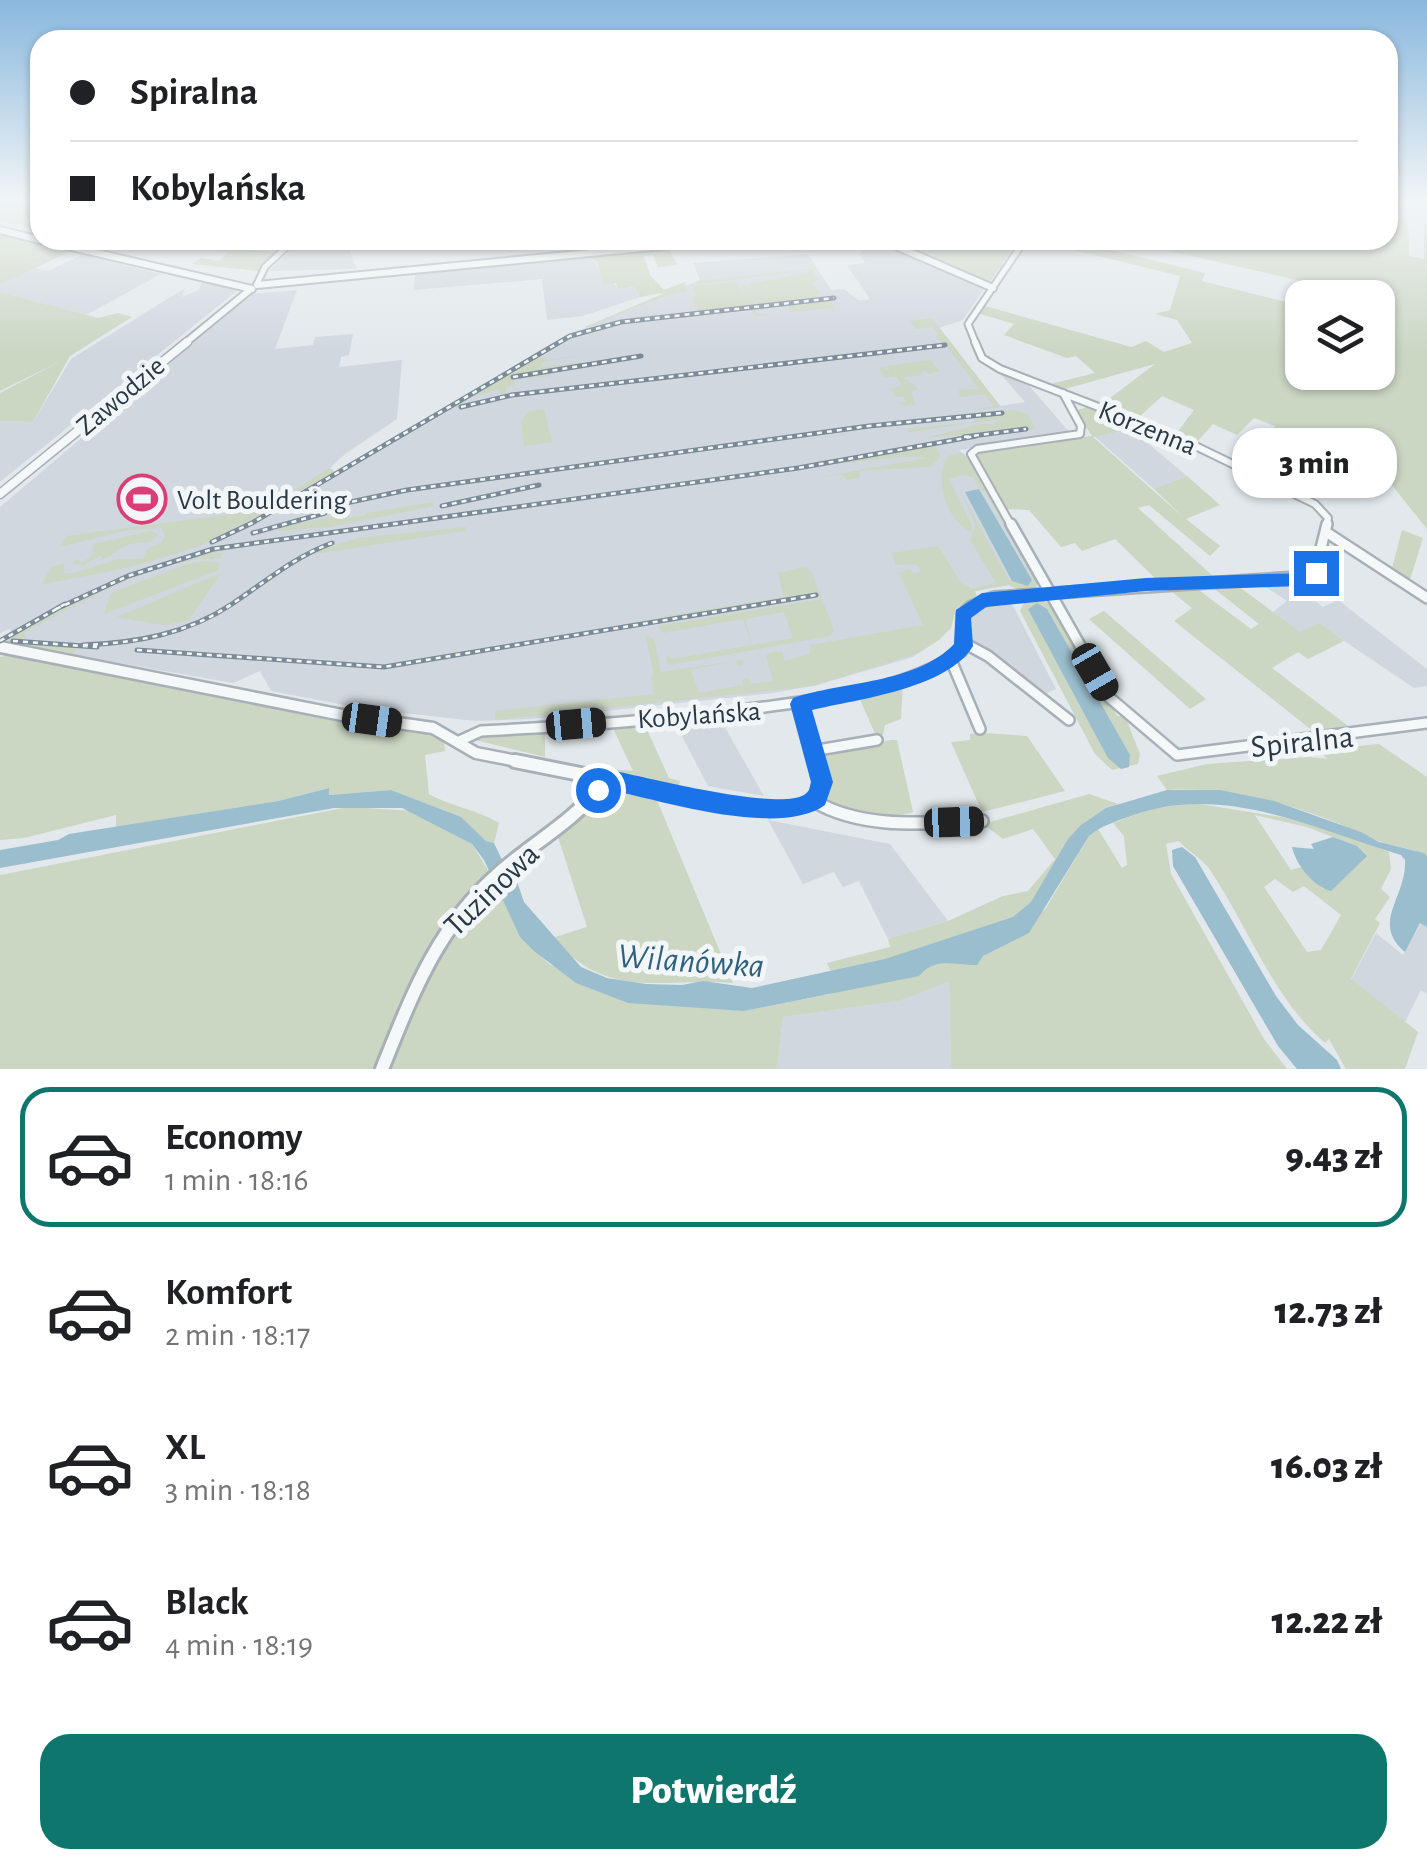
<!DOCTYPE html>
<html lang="pl">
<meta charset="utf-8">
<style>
body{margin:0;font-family:"Alegreya Sans",sans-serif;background:#f6f6f6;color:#202124;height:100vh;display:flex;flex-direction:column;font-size:38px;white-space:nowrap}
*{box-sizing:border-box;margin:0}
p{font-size:32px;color:#757577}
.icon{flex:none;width:55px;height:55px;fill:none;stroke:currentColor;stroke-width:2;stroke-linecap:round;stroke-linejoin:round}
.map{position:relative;height:1069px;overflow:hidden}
.drawer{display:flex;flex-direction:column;background:#fff;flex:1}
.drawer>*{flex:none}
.top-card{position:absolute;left:30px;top:30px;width:1368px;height:220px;border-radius:30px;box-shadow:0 2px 8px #0004;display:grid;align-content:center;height:220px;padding:0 40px;background:#fff}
.controls{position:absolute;left:1285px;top:280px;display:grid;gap:20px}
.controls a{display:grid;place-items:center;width:110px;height:110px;border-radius:20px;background:#fff;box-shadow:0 2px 8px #0004;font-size:50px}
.end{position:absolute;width:45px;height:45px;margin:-22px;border:12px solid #1a73e8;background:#fff;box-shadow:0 0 0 5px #fff}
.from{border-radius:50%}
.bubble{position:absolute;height:70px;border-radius:30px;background:#fff;box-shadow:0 2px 8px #0004;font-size:32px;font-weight:800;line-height:70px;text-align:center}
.car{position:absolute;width:30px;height:60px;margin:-30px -15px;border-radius:12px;box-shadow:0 0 8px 2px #0007;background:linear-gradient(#222 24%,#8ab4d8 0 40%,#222 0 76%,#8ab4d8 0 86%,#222 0)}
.top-card b{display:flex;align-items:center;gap:35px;height:95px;font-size:38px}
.top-card b+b{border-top:2px solid #e0e0e0}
.top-card i{width:25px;height:25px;background:#202124}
ul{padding:18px 0 0;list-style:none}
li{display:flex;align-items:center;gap:30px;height:140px;margin:0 20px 15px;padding:0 20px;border:5px solid transparent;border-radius:30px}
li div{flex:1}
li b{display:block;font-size:38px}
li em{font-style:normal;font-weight:800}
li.active{border-color:#0f766e}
li>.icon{width:90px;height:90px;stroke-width:1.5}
.button{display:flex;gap:20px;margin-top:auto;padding:20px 40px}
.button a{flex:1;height:115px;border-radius:30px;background:#0f766e;color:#fff;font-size:40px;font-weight:800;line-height:115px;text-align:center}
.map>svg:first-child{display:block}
.built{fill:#d0d7de}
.green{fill:#cbd6c3;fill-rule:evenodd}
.water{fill:#9bbece}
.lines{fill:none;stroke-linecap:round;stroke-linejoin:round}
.canal{stroke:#9bbece;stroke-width:4}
.minor-far3-casing{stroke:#a7b0b7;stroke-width:9}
.minor-far2-casing{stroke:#a7b0b7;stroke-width:10}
.minor-far1-casing{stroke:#a7b0b7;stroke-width:14}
.minor-casing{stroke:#a7b0b7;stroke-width:16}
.tertiary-far3-casing{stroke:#a7b0b7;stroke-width:10}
.tertiary-far2-casing{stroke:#a7b0b7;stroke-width:11}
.tertiary-far1-casing{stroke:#a7b0b7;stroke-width:15}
.tertiary-casing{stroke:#a7b0b7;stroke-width:18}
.minor-far3{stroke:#f5f8f9;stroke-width:5}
.minor-far2{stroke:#f5f8f9;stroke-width:6}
.minor-far1{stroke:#f5f8f9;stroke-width:9}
.minor{stroke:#f5f8f9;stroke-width:11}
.tertiary-far3{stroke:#f5f8f9;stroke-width:6}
.tertiary-far2{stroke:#f5f8f9;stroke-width:8}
.tertiary-far1{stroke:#f5f8f9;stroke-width:10}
.tertiary{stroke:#f5f8f9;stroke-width:12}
.rail-casing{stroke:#7a8a97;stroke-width:5}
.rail{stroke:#f2f6f9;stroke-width:2.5;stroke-dasharray:5;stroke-linecap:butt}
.route{fill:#1a73e8}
.labels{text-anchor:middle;stroke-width:10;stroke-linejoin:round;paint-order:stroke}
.street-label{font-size:28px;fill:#293945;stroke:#f2f6f9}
.poi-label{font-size:28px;fill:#293945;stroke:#f2f6f9;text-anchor:start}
.near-street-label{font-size:32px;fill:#293945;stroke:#f2f6f9}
.near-water-label{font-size:35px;font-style:italic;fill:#2f617d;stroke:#f2f6f9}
</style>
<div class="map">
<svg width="1427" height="1069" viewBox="0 0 1427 1069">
<rect width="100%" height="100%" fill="#e2e8ec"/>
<path class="built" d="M302 240H353L349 248 357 269 269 271Z
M869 244 887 247 984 289 963 320 939 328 1000 406 1025 402 998 371 1025 381 1072 435 959 450 973 461 1040 579 1022 592 1009 585 975 591 977 598 954 615 951 628 913 657 817 685 773 693 530 719 476 721 366 709 271 691 260 671 233 683 6 643 12 632 9 629 0 633V507L252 294 297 290 275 349 313 345 315 337 353 334 349 355 341 357 339 367 402 360 397 419 345 454 330 468 335 472 559 339 700 280 693 263 808 254 831 290 844 289 858 300H867L870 299 847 265 865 263 859 254Z
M82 255 161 274 86 315 0 292V285L35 268 48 271Z
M590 257 618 289 634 287 640 297 583 316 547 320 542 279 414 290 415 274Z
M202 282 238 290 0 482V421L33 422 71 359 185 288 182 297 199 290Z
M1132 430 1187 476 1154 489 1094 436Z
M1291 584 1323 607 1338 600 1427 669V686L1414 688 1319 624 1300 633 1273 612 1287 601 1263 585Z
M1010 600 1056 689 1040 697 971 642 967 631V617L973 610 989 601Z
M720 718 732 740 764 796 708 786 674 721Z
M768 820 890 844 948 921 888 939 859 881 843 887 834 872 803 884Z
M1421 923 1427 927V994L1421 990 1405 1022 1351 980 1376 933 1403 955Z
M949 980 951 1069H777L783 1017 899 1001Z"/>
<path class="green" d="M0 202H40V230L0 221Z
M1388 217 1408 221 1409 256 1424 259V224L1427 225V529L1391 484 1362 475 1360 483 1306 466 1296 490 1283 485 1297 446 1272 436 1275 426 1254 418 1237 435 1213 424 1196 443 1176 434 1194 410 1162 396 1137 419 1101 405 1155 364 1061 390 1047 385 1095 373 1076 356 1067 358 1004 335 1014 324 980 314 985 306 1131 347 1146 341 1164 352 1192 343 1177 320 1155 314 1170 310 1180 276 1032 240H1069L1205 273 1202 281 1302 306V372H1378V298L1358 297 1354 293 1121 240H1388Z
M0 234 54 247 20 263 54 248 69 252 0 285Z
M889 240H1019L989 283Z
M221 246 278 253 258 271 192 264 201 258 219 261 229 252 212 250Z
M668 249 678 265 658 267 653 255 644 256 650 275 664 290 685 282 687 291C652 298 621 314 588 327H585L667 292 640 297 634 287 618 289 616 283 603 284 598 264 590 257Z
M816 268 812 273 819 280 812 283 819 292 815 296 830 299 834 308 790 312 788 306 769 305 768 310 763 305V310L754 307 755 313 772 315 754 316 750 309 699 315 696 308 701 306H695L692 298 697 295 692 289 695 286 736 282 743 292 742 286 747 285 751 291 749 284 809 273 808 270 697 284V281Z
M0 292 98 318 118 313 132 317 70 356 33 422 0 421V393L59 362 0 391Z
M932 318 1001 407 974 410 994 406 984 394 960 397 959 390 979 389 950 350 935 336 939 335 933 327 916 329 910 321Z
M582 355 543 362 541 367 583 362 585 367 550 371V376L514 380V385L506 387V395L502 396 498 389 463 400V405L435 415 539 356 548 360Z
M930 360 940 371 929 374 923 370 921 375 903 377 919 389 911 391 916 405 902 406 899 402H906L903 396 896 397 891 389 902 385 897 377H884L879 368 884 367 890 374 887 366Z
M1090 406 1144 427 1093 437 1185 519 1154 489 1187 476 1220 505 1186 519 1220 546 1210 556 1149 505 1138 508 1216 579 1157 580 1115 539 1082 551 1075 543 1061 547 1029 510 1006 509 975 455 978 451 1092 436 1075 411Z
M544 409 552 442 524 446 521 421 529 411Z
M1013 410 1028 414 1035 429 1001 435 1028 429 924 438 981 424 994 425 993 422 1014 417 909 432 906 429 973 422 980 415Z
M997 435 936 446 940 457 931 467 867 470 859 472 860 478 847 480 842 474 809 479 927 458C900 454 853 464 817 466Z
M961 453 973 461 1040 579 1034 591 1022 592 1009 585 975 591 977 598 954 615 951 628 939 640 919 653 813 686 495 720V711L654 694 651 676 654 675 645 635 654 639 661 672 743 660 744 665 738 666 736 661 691 670 699 693 743 685 742 680 748 678 751 684 773 681 766 657 769 653 782 651 785 661 810 654 811 645 923 625 899 573 910 569 914 574 921 572 916 564 896 565 892 553 938 546 961 583 972 589 996 583 970 540 976 526 961 492 1009 580 1028 586 1033 579 985 491H981L973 477 962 475 949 479 972 526 971 532C946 520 933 479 948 456Z
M329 468 336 473C300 494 266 517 228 534 167 561 106 573 42 584L51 567 64 564V573L71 574 118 559H143L147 549 161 543 165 537 162 528 128 530 60 547 66 536 264 510Z
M433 502V506L330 527 278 531 279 527 349 514V517L365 516 366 513Z
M466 527 465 531 302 556 358 538Z
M1402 530 1423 538 1409 583 1391 572Z
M152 531 158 535C147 548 139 539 126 546 116 551 111 556 101 560V555L83 566 72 563 78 559 82 563 92 555 94 544Z
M266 543 205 555 222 553 220 559C169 552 70 607 25 633V640H10L78 647 72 655 6 643C17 630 37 623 52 614 119 578 190 550 266 543Z
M205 561 219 563V570L104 614 110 595 116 591 187 564Z
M804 567 811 571 821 597 709 616 815 595 657 621 665 616 784 597 778 573Z
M221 573 188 621 163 625 117 617Z
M1238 586 1300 632 1319 623 1344 641 1308 659 1298 652 1272 668 1352 729 1318 735 1174 621 1192 608 1166 587 1196 588 1251 629 1259 624 1212 587Z
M1038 597 1055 607 1117 716H1125L1140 754 1138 764 1112 770 1095 754 1020 611 1026 599Z
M822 599 834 630 830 636 670 665 666 662 667 656 672 659 793 638 784 612 745 619 752 643 743 619 663 633 658 626Z
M1104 611 1206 699 1190 709 1089 619Z
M13 655 375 729 434 733 444 741 445 751 425 755 429 794C452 807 476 809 499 823L494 843 486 841 460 817 391 790 328 795V788L278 801 116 827V815L24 838 0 840V657Z
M903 683 901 719 885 725 883 735 876 736 859 697Z
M644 723 669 778 680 781 678 789 609 773 611 769 633 771 612 726Z
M545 732V757L471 739 480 735Z
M984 733 1027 736 1065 791 982 812 951 742 970 740V734Z
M891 740H897L913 812C889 819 847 818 827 802L820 753Z
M1379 744 1427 777V856C1411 846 1392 848 1376 840 1310 809 1240 786 1167 790L1157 776 1207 764 1309 757 1327 759 1324 755 1353 752 1349 747Z
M619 788 654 793 733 983C658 977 611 1002 552 938L587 927 558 837 604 794Z
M1089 794 1118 804C1043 832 1064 896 1015 924 1003 931 983 932 970 936 924 948 888 956 847 982L831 972 827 963 890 947 888 939 948 921 1003 896 1028 891 1055 859 1033 829 1003 839 983 824Z
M1194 803 1305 821 1389 852 1391 869 1381 889 1390 897 1375 919 1380 923 1351 979 1418 1032 1405 1069H1346L1329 1039 1325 1043C1271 996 1248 925 1208 867 1200 857 1187 851 1179 841L1166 844 1171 874 1264 1039 1287 1069H951L949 981 899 1001 783 1017 777 1069H389L445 937 495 884 521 937 550 965 744 1011 831 994 1012 938 1046 908 1089 836 1098 829 1122 868 1127 865 1124 836 1113 823 1151 809ZM1255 815 1307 827 1356 846 1323 889 1301 867 1291 870ZM1275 879 1293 892 1304 886 1341 915 1321 950 1307 952 1264 887Z
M348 807 414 811 472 844 491 875C423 935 407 988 375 1069H0V875Z"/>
<path class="water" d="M979 489 1032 580 1028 586 1012 581 965 492Z
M1037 603 1047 609 1130 755 1129 767 1121 769 1108 758 1028 609Z
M329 788V795L391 790 461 817 486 841 494 843 503 862 513 870 524 902 581 967 607 978 646 984 682 985 703 981 752 988 885 959 1013 917 1031 902 1068 839 1081 825 1106 808 1167 790H1220L1274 801 1361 832 1379 842 1424 853 1427 856V927L1420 923 1405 952C1370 923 1407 897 1405 860L1401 855C1313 829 1224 782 1131 816 1116 821 1101 826 1089 836L1029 933 983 956 977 965C955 966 936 956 919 976L744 1011 628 1003 576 983 534 951 520 937 484 860 472 844 402 808H334L0 868V850L58 840 69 834 278 801Z
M1333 837 1357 846 1367 856 1331 891C1313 886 1296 865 1292 847L1314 849 1311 844Z
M1182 847 1195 857 1276 996 1298 1025 1337 1060 1341 1069H1297L1278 1046 1173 866 1172 850Z"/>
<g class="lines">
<path class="canal" d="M0 205 16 202"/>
<g class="minor-far3-casing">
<path id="minor-far3" d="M257 284 265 267 294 240
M976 344 968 324 1025 240"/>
</g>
<g class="minor-far2-casing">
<path id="minor-far2" d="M975 342 982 358 1000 369 1179 438 1315 504 1328 518 1326 527
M1012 527 971 454 977 449 1080 434 1081 426 1063 393"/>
</g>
<g class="minor-far1-casing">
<path id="minor-far1" d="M1011 524 1110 698 1177 755 1427 723
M1326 532 1427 598
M964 643 988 656 1069 720
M951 660 980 729
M800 704 817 763
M457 742 481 731C575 726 670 720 764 707 832 698 903 690 961 652L962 615 970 607 994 597 1314 576 1327 524
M812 751 877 740"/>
</g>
<g class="minor-casing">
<path id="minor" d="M598 782C670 779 742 827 814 801
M814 801 822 782 816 761
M814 801C862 830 928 823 982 821"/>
</g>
<g class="tertiary-far3-casing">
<path id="tertiary-far3" d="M0 230 40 240
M41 240 252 289
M882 240 993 288
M257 285 725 240
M184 344 251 289"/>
</g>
<g class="tertiary-far2-casing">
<path id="tertiary-far2" d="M0 494 187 342"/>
</g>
<g class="tertiary-far1-casing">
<path id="tertiary-far1" d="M0 647 342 715 433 728 476 753 527 763"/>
</g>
<g class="tertiary-casing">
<path id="tertiary" d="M382 1069C412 995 437 927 499 873 530 845 574 821 599 788L595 777 515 761"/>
</g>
<use href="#minor-far3" class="minor-far3"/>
<use href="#minor-far2" class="minor-far2"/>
<use href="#minor-far1" class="minor-far1"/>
<use href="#minor" class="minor"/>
<use href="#tertiary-far3" class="tertiary-far3"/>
<use href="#tertiary-far2" class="tertiary-far2"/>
<use href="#tertiary-far1" class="tertiary-far1"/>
<use href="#tertiary" class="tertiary"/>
<g class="rail-casing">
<path id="rail" d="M513 377 641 356
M461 407 512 395 945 345
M964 437 1026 429
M442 506 539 485
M313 510 407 490 869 426 1002 413
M253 533 325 513
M212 542 252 523 570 336 621 322 834 298
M56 609 128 576 213 549 798 468 976 436
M0 641 65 604
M13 641 97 647
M83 645C136 643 187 634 232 604 265 582 294 557 332 543
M137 650 384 667 816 595"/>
</g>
<use href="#rail" class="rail"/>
</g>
<linearGradient id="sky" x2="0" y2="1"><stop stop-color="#89b8de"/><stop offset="0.57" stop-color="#f2f5f6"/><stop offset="1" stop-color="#f2f5f6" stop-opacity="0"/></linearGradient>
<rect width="1427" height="352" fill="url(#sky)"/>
<path class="route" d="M1316 567 1322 569V578L1300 586 1146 591 986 607 971 618 973 646C947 689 858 699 812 710L833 782 825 805C779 838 664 801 610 790L598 800 590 797 587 790 591 775 610 770C645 777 777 811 804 795 810 791 809 789 811 782L790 704 793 698C843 681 916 684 954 644L956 610 982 593 1146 578 1298 573Z"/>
<defs>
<g id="stadium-ring" transform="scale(2.5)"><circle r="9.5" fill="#f2f6f9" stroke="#d93e74" stroke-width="1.5"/><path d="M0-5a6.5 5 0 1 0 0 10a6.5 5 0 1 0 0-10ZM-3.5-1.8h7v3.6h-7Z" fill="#d93e74"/></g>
</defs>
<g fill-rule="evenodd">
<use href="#stadium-ring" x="142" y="499"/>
</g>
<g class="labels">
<g class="street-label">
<text transform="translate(120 395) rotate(-40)" y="10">Zawodzie</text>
<text transform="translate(1148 427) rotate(22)" y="10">Korzenna</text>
<text transform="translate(699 714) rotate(-4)" y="10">Kobylańska</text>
</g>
<g class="poi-label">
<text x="177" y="509">Volt Bouldering</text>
</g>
<g class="near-street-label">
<text transform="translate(1302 741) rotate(-6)" y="11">Spiralna</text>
<text transform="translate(491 889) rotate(-44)" y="11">Tuzinowa</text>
</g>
<g class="near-water-label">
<text transform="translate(691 960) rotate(4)" y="12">Wilanówka</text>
</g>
</g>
</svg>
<div class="controls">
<a><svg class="icon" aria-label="layers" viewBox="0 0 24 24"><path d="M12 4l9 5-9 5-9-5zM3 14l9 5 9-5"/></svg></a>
</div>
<i class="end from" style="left:598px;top:790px"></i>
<i class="end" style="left:1316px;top:573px"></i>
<div class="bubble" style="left:1232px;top:428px;width:165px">3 min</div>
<i class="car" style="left:1095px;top:672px;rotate:150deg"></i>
<i class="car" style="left:372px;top:720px;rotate:98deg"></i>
<i class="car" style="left:576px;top:724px;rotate:85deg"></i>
<i class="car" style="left:954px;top:822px;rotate:88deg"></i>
<div class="top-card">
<b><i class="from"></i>Spiralna</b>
<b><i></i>Kobylańska</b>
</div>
</div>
<section class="drawer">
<ul>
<li class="active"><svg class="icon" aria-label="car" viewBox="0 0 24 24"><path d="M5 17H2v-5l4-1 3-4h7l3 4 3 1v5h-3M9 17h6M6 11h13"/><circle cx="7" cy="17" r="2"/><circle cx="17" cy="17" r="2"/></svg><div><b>Economy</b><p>1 min · 18:16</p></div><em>9.43 zł</em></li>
<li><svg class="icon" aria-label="car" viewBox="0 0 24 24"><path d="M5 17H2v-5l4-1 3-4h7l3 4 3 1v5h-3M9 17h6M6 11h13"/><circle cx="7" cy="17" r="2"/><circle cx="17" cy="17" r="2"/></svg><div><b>Komfort</b><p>2 min · 18:17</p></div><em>12.73 zł</em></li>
<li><svg class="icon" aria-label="car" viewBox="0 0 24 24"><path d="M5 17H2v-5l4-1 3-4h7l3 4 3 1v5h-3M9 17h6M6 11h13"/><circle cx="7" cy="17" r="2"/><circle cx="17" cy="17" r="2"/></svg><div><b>XL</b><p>3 min · 18:18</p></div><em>16.03 zł</em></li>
<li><svg class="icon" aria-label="car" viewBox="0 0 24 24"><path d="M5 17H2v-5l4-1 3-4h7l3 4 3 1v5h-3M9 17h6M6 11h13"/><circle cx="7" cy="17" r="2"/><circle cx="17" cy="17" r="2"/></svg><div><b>Black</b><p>4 min · 18:19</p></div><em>12.22 zł</em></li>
</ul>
<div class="button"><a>Potwierdź</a></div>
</section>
